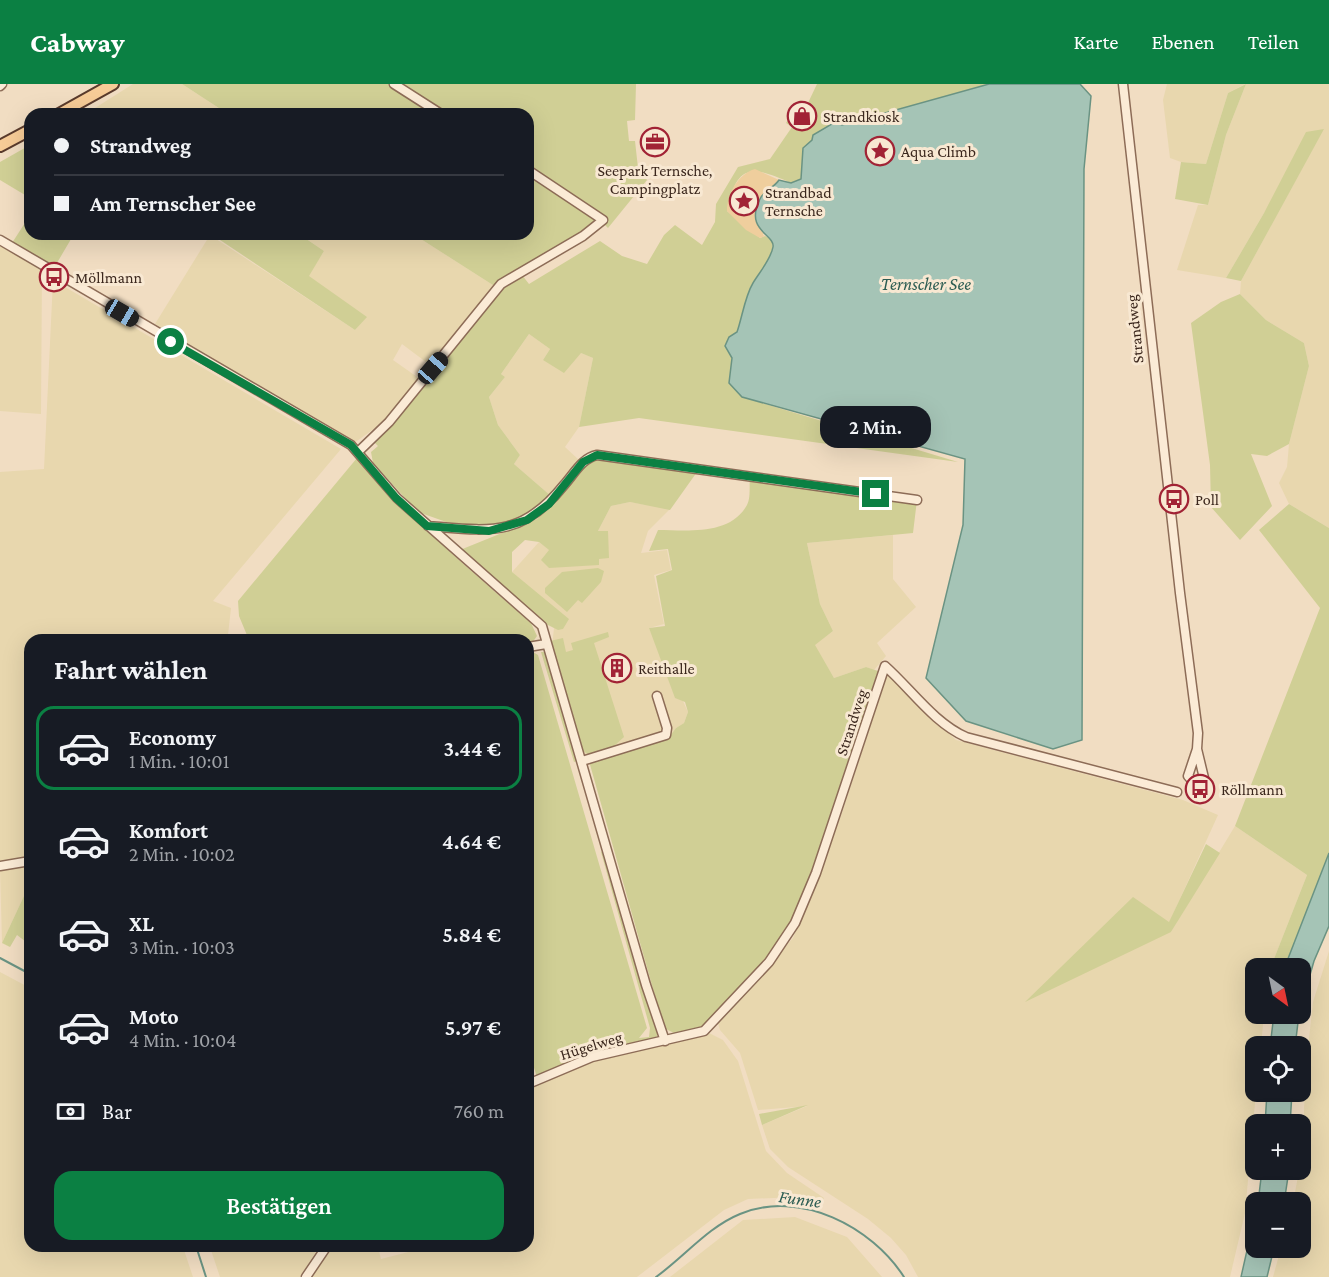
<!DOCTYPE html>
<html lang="de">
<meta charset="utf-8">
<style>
body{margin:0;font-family:"Crimson Pro",serif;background:#242831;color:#f1f3f6;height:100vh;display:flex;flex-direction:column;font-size:22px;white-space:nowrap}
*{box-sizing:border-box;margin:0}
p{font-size:20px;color:#9ea1a6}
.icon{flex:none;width:33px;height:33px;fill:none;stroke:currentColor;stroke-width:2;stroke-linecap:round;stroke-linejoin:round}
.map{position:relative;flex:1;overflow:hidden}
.drawer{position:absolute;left:24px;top:550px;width:510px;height:618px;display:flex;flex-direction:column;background:#171b24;border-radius:18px;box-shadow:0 6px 24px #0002}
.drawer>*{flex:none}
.guide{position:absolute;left:24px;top:24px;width:510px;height:132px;border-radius:18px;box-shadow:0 6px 24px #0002;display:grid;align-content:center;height:132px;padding:0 30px;background:#171b24}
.needle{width:39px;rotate:147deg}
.controls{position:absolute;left:1245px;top:874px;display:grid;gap:12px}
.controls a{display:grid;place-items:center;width:66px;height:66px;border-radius:12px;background:#171b24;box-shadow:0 6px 24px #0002;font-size:30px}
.end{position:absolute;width:27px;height:27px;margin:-14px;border:8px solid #0b8043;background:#fff;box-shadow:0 0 0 3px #fff}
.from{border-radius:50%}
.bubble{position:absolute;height:42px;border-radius:18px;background:#171b24;box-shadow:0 6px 24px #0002;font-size:20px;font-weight:600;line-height:42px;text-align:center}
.car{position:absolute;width:18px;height:36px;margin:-18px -9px;border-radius:8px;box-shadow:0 0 4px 2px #0007;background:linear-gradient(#222 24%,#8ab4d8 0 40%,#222 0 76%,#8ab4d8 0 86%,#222 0)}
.guide b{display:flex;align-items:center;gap:21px;height:57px;font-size:22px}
.guide b+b{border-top:2px solid #363941}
.guide i{width:15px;height:15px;background:#f1f3f6}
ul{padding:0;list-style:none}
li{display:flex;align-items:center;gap:18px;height:84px;margin:0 12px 9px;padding:0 18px;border:3px solid transparent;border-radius:18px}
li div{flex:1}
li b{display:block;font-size:22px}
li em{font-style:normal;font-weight:600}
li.on{border-color:#0b8043}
li>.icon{width:54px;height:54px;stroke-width:1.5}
h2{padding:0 30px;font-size:27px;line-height:72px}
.pay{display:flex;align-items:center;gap:15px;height:66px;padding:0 30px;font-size:22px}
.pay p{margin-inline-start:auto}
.action{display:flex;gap:12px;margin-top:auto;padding:12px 30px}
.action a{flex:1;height:69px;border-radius:18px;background:#0b8043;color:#fff;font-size:24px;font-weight:600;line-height:69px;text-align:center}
header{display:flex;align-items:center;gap:36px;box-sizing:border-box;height:84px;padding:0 30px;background:#0b8043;color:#fff}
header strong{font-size:28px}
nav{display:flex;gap:33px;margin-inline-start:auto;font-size:21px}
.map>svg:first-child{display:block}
.farmland{fill:#e8d7ae}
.green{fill:#d0cf95}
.sand{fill:#efce9d}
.water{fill:#a5c4b6;stroke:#6a9383;stroke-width:1.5}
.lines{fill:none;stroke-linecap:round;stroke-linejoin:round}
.stream{stroke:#6a9383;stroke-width:2}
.minor-casing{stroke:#8d6c57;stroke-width:11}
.major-casing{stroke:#5a3b2c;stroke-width:14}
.minor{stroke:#fbebd6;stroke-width:8}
.major{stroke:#f7cc97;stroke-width:10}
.route{stroke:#0b8043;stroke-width:8}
.labels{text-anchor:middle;stroke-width:6;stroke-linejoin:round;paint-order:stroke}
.poi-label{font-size:16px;fill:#3b271d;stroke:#f8e8d2;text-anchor:start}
.street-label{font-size:16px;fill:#3b271d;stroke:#f8e8d2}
.water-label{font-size:18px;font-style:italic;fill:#2b5c52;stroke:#f8e8d2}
</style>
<header>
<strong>Cabway</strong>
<nav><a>Karte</a><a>Ebenen</a><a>Teilen</a></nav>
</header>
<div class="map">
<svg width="1329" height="1193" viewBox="0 0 1329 1193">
<rect width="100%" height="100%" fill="#f1ddc2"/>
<path class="farmland" d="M133 0H182L228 30H103L95 24Z
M1167 0H1245L1228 9 1206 80 1181 78 1170 74 1163 16Z
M1246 0H1329V444L1289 420 1279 399 1287 383 1289 360 1309 282 1304 259 1266 236 1240 210 1241 197 1323 46 1264 129 1226 194 1177 186 1198 121H1208L1226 51Z
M299 150H413L496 203 430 281 402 260 393 276 420 295 385 337 354 359 155 240 210 151 355 246 366 233 308 192 324 167Z
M0 162 42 186 41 330 0 327Z
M53 196 341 365 213 517 231 524 228 551 225 556H30V773L0 780V388L44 385Z
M529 250 550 265 543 276 581 269 593 274 579 343 565 363 579 376 551 412 514 380 520 371 498 341 489 313 505 293 501 290Z
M630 418 670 425 648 447 641 469 667 466 671 486 654 491 664 540 649 544 688 628 684 639 676 644 671 652 589 677 583 667 552 563 554 544 512 488 539 458 563 476 598 447 611 422Z
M893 451V495L916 523 877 559 886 572 874 586 866 583 834 594 814 561 833 547 820 520 807 459Z
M887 590 956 656 1183 716 1218 731 1169 839 1171 848 1235 742 1307 791 1270 885H1256V930H1264L1261 963H1256V1008L1245 1129 1230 1193H918L906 1171 891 1154 868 1135 788 1083 770 1065 762 1041 807 1022 758 1026 740 969 720 946 718 939 793 854 842 729Z
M30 779V799L2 859 0 785Z
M1329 867V1193H1273L1281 1164H1300V1119H1293L1302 1071 1306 982 1313 918Z
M0 888 30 904V1162L183 1163 193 1193H0Z
M707 948 723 956 738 977 766 1067 787 1089 824 1114 822 1118 798 1113 748 1115 724 1126 637 1193H311L333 1163H378L381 1175 428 1163 528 1162V1000L570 981Z
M795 1133 847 1153 882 1193H670L743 1136Z
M210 1163V1162L319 1163 300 1193H220Z"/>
<path class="green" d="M182 0H636L635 36 627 37 629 57H635L638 84 647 96 608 144 603 139 522 191 529 200 600 157 622 172 647 180 664 151 675 141 702 161 715 138 716 120 738 83 770 75 792 43 786 39 800 16 808 19 817 0H989L842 41 827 43 813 51 812 56 803 64 801 95 791 99C752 82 737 78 727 127L760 154 765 152 771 155C778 169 758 189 751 202 745 216 742 234 737 248L729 253 732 274 729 299 742 313 958 378 639 334 579 343 593 274 581 269 564 289 543 276 550 265 529 250 501 290 505 293 489 313 498 341 520 371 514 380 551 412 529 433 492 444 452 440 418 428 373 379 371 368 378 362 373 357C421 314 458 259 495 208L496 203 413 150H528V30H228Z
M1246 0 1226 51 1208 121 1175 115 1181 78 1206 80 1228 9Z
M1324 45 1241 197 1226 194 1264 129 1306 48Z
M30 61V114L0 96V78Z
M30 131V150H74L54 184 12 159Z
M211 150H299L324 167 309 192 367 233 355 246Z
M1240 210 1266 236 1304 259 1309 282 1289 360 1267 372 1251 370 1272 422 1240 456 1211 423 1210 381 1191 239 1221 218Z
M597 371 697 388 670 426 630 418 611 422 598 447H608L609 474 599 475V481L549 484 541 476 549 466 539 458 525 456 512 468V488L569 535 563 545 558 546 544 539 460 466 537 435 584 379Z
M357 374C410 435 470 486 531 539L537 552 532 559 528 560V556H249L239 532 238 517Z
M750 393 917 416 913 449 807 459 820 520 833 547 815 561 834 594 866 583 878 587 830 739 793 835 775 865 708 941 678 951 664 944 589 677 670 652 676 644 684 639 688 628 685 618 675 614 649 544 665 542 656 492 672 486 668 465 649 467 658 446C687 446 730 452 747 421 751 414 749 401 750 393Z
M1289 420 1329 444V769L1284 885H1270L1307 791 1235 742 1320 524 1259 446Z
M598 484 604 487 601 498 582 519 578 516 567 528 545 509V504L562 488Z
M608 548 609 553 594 559 624 653 614 662 588 670 583 667 550 557 563 554 566 568 573 566 571 559Z
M533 568 538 571 647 944 639 954 649 953 650 944 601 768 606 766 658 950 654 957 537 993 528 965V569Z
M541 568H544L548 574 579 676 574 678Z
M1206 760 1220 769 1171 848 1025 918 1133 813 1169 838Z
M30 799V861L17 851 10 863 2 859Z
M808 1021 762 1041 759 1030Z"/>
<path class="sand" d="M755 85 779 96 775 102 763 151 765 152 760 154 746 146 727 127C727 110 738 90 755 85Z"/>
<path class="water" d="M989 0H1080L1091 12 1084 85 1082 656 1053 665 966 637 926 594 963 441 965 375 742 313 729 299 732 274 725 262 729 253 737 248C742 234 745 212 753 199 759 189 771 175 773 163 775 150 744 147 760 115 764 106 774 104 779 96L791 99 801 95 803 64 812 56 813 51 835 38 842 41Z
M1329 769V842L1314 877 1301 922 1300 885H1284Z
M1274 930H1299L1295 963H1270Z
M1267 1008H1292L1290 1041H1265Z
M1262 1086H1289L1284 1119H1258Z
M1255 1131 1256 1164H1274L1267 1193H1241Z"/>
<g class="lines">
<path class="stream" d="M0 874 30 890
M196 1162 206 1193
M656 1193C684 1173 708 1143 740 1130 800 1105 872 1143 904 1193"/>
<g class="minor-casing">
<path id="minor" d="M394 0 441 30
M1123 0 1180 509 1198 649 1197 665 1188 692 1195 700 1204 694 1197 665
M0 2 2 0
M0 156 351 361 397 414 542 542 646 901 665 957
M358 368 389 338 501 200 583 152 603 136 528 86
M428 442C489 447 522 454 564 401 574 390 582 374 597 371L917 416
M528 563 546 560
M582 677 666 651 667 644 657 612
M0 782 30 777
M528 1000 592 973 704 947 769 878 795 839 816 789 885 582C911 605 934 639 966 653L1177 708
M306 1193 327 1162"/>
</g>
<g class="major-casing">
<path id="major" d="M59 30 113 0
M0 62 30 46"/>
</g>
<use href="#minor" class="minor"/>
<use href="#major" class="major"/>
</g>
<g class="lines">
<path class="route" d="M171 258 351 361 396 414 427 442 489 447 527 436 549 420 583 378 597 371 876 410"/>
</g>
<defs>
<g id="shop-ring" transform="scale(1.5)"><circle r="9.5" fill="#f8e8d2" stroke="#a12335" stroke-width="1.5"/><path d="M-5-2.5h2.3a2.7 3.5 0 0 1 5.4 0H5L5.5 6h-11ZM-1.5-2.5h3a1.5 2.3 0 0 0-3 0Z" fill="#a12335"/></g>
<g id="office-ring" transform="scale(1.5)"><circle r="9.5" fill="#f8e8d2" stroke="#a12335" stroke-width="1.5"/><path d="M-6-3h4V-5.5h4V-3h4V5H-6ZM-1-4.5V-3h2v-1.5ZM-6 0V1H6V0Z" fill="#a12335"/></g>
<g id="sight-ring" transform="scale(1.5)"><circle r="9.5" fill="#f8e8d2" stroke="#a12335" stroke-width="1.5"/><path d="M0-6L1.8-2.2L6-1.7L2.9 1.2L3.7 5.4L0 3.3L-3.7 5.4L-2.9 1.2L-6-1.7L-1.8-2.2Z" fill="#a12335"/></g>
<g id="bus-ring" transform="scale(1.5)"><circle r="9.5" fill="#f8e8d2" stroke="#a12335" stroke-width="1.5"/><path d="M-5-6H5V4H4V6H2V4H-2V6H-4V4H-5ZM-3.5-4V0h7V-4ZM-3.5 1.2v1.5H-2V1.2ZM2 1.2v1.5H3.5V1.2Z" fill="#a12335"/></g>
<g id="building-ring" transform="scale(1.5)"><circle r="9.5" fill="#f8e8d2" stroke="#a12335" stroke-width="1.5"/><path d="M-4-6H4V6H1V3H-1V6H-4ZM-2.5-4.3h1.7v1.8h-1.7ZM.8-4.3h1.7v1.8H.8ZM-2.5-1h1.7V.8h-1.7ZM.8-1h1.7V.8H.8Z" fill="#a12335"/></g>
</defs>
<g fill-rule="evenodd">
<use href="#shop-ring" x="802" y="32"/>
<use href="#office-ring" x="655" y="58"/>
<use href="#sight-ring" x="880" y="67"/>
<use href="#sight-ring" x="744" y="117"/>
<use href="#bus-ring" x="54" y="193"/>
<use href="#bus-ring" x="1174" y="415"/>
<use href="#building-ring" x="617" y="584"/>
<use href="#bus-ring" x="1200" y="705"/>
</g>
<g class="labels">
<g class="poi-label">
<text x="823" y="38">Strandkiosk</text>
<text x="901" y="73">Aqua Climb</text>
<text x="655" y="92" text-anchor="middle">Seepark Ternsche,<tspan x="655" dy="18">Campingplatz</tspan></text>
<text x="765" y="114">Strandbad<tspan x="765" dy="18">Ternsche</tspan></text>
<text x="75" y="199">Möllmann</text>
<text x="1195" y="421">Poll</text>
<text x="638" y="590">Reithalle</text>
<text x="1221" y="711">Röllmann</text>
</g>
<g class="street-label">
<text transform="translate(1134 245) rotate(-96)" y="6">Strandweg</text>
<text transform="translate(851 638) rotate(-72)" y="6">Strandweg</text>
<text transform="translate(591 961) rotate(-17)" y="6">Hügelweg</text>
</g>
<g class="water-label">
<text x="926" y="206">Ternscher See</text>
<text transform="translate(800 1115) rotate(8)" y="6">Funne</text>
</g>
</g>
</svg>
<div class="controls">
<a><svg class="needle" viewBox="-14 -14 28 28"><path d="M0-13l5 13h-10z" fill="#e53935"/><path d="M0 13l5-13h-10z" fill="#9ea1a6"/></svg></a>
<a><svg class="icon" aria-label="locate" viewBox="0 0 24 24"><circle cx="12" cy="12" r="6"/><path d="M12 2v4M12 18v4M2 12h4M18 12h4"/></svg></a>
<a>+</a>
<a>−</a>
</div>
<i class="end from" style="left:171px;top:258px"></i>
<i class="end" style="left:876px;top:410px"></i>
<div class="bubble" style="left:820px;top:322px;width:111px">2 Min.</div>
<i class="car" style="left:122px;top:229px;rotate:120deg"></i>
<i class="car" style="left:433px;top:284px;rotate:41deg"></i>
<div class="guide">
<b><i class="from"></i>Strandweg</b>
<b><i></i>Am Ternscher See</b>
</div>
<section class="drawer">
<h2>Fahrt wählen</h2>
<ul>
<li class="on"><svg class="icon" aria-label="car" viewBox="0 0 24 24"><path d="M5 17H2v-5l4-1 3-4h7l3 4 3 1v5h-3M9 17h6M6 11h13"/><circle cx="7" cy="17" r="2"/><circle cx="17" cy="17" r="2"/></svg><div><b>Economy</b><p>1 Min. · 10:01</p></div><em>3.44 €</em></li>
<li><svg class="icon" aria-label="car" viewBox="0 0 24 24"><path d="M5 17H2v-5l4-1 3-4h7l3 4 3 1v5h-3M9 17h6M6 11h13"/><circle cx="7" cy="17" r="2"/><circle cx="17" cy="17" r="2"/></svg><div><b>Komfort</b><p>2 Min. · 10:02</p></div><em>4.64 €</em></li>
<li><svg class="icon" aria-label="car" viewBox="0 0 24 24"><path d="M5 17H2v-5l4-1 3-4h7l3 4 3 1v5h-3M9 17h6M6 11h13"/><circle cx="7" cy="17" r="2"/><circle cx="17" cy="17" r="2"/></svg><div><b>XL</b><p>3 Min. · 10:03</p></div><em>5.84 €</em></li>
<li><svg class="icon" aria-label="car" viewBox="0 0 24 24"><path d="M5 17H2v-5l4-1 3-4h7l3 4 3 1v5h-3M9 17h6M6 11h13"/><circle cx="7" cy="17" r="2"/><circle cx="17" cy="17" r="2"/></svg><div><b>Moto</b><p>4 Min. · 10:04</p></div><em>5.97 €</em></li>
</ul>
<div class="pay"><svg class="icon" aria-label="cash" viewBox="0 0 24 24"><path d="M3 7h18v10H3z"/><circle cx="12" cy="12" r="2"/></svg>Bar<p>760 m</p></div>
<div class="action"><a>Bestätigen</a></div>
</section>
</div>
